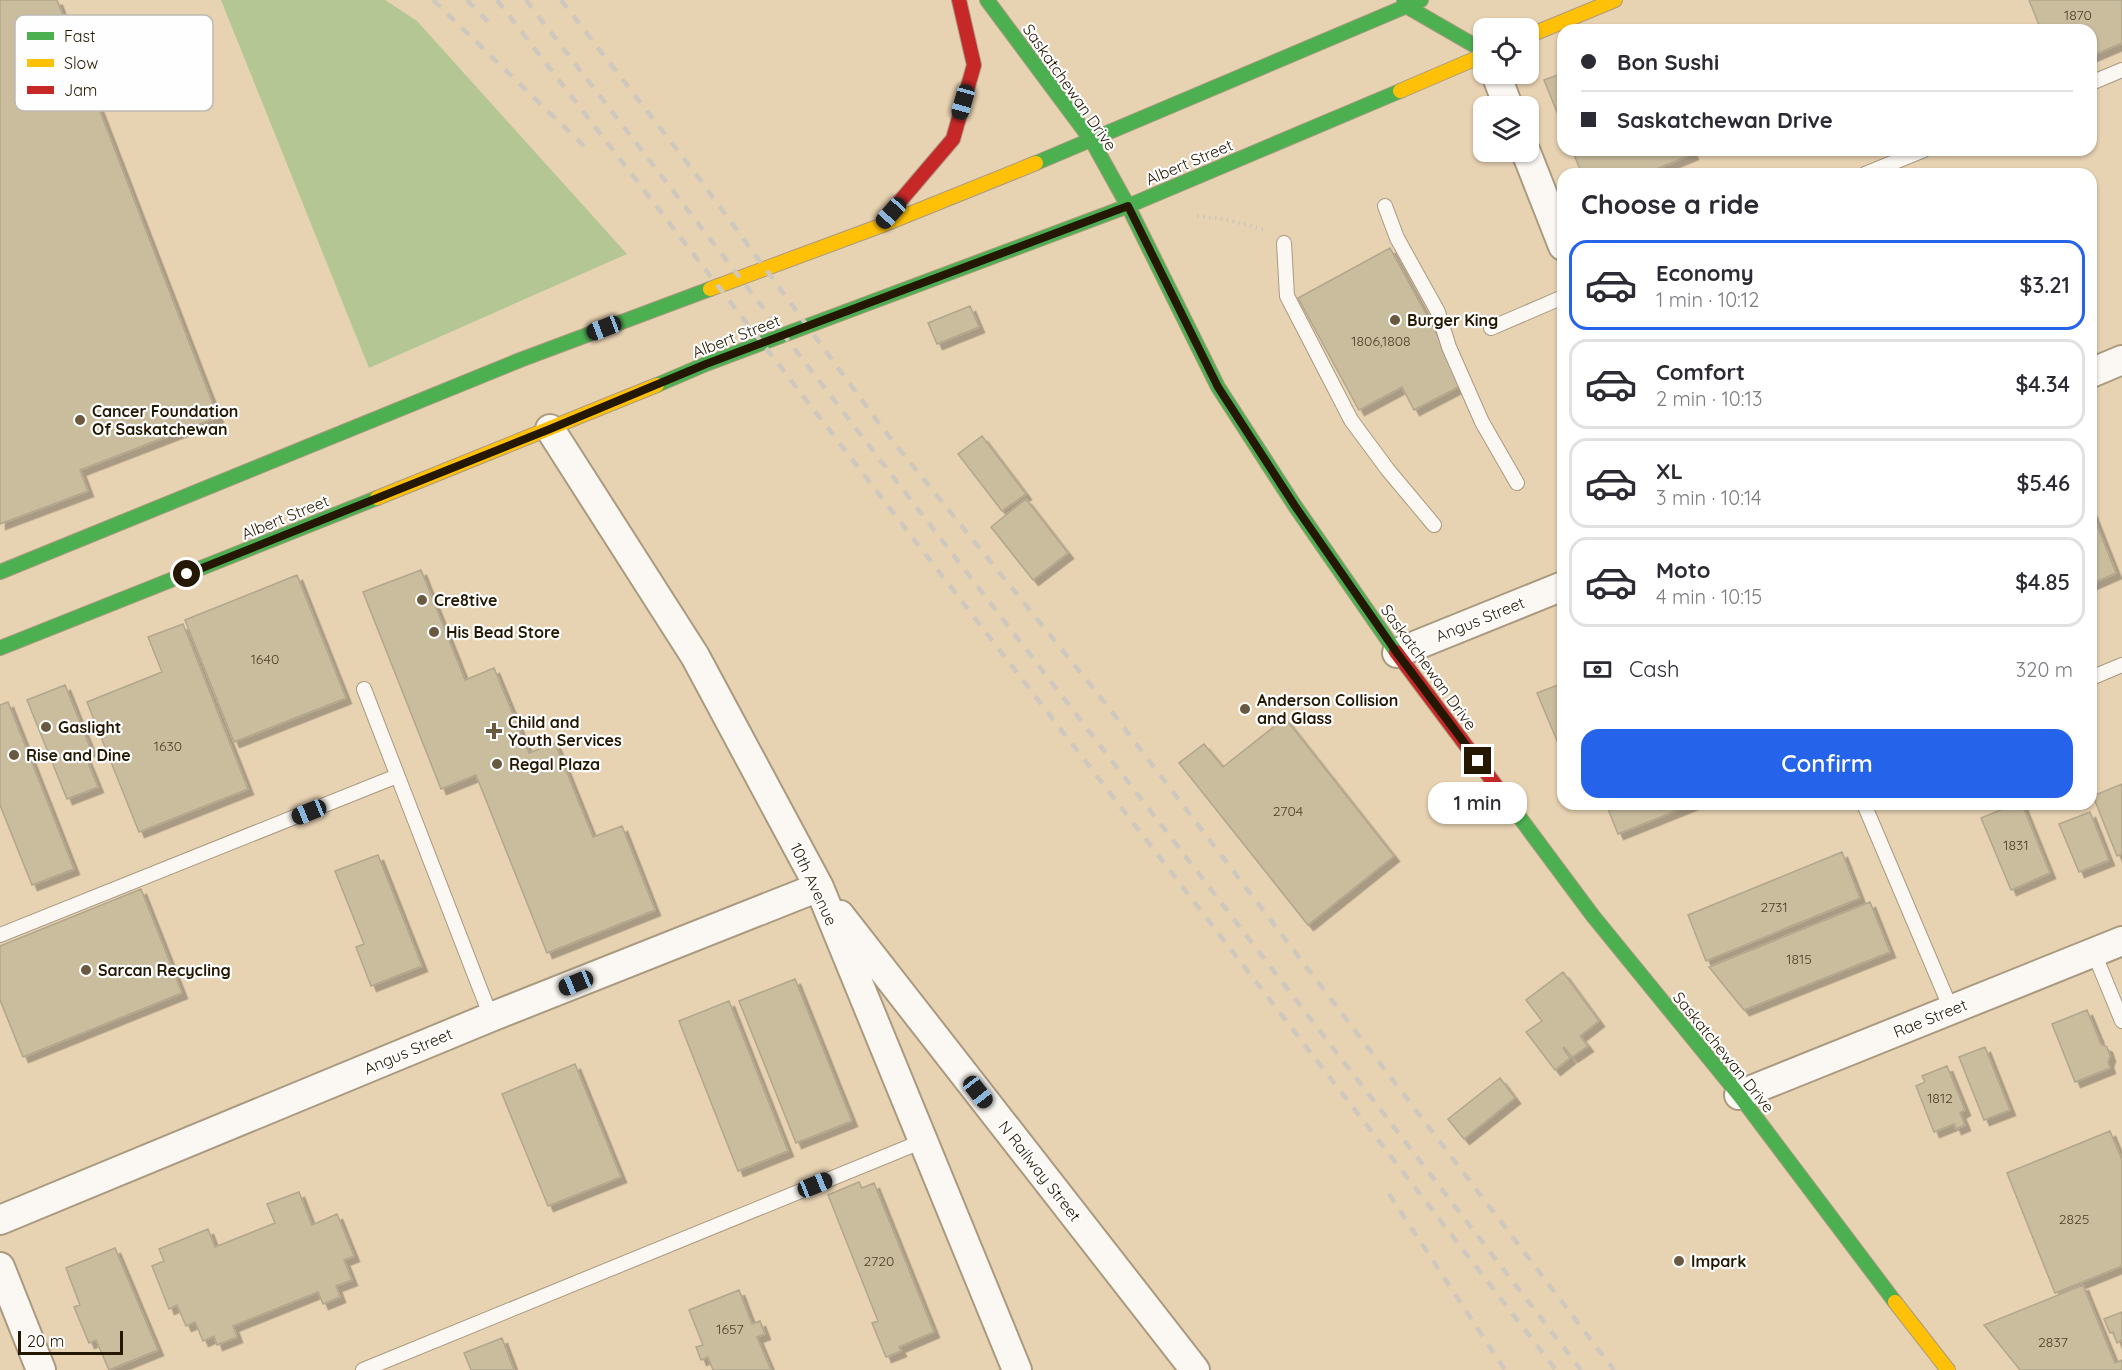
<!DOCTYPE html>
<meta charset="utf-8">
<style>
body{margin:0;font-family:Quicksand,sans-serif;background:#f2f2f3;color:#2b2b33;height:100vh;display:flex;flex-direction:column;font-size:22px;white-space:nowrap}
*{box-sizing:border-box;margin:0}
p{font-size:20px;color:#7c7c81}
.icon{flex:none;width:33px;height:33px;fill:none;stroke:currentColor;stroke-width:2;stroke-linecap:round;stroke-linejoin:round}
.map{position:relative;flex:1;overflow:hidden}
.drawer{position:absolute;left:1557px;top:168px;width:540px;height:642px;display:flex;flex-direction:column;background:#fff;border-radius:18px;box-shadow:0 2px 4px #0004}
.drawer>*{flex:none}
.banner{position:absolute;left:1557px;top:24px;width:540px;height:132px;border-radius:18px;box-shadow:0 2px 4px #0004;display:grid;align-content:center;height:132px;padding:0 24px;background:#fff}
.controls{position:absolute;left:1473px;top:18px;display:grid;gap:12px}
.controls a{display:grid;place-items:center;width:66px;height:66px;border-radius:12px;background:#fff;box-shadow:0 2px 4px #0004;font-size:30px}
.scale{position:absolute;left:18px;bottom:15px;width:105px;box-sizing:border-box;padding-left:6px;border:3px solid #251802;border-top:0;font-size:16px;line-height:21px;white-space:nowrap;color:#251802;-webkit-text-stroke:4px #fefefe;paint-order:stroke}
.end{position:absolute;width:27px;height:27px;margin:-14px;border:8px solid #251802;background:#fff;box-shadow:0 0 0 3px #fff}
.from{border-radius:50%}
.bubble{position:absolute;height:42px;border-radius:18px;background:#fff;box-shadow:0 2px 4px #0004;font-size:20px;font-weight:600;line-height:42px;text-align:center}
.car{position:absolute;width:18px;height:36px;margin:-18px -9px;border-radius:8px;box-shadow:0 0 4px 2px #0007;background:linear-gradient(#222 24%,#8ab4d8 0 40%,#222 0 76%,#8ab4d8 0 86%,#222 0)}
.banner b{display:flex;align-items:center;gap:21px;height:57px;font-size:22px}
.banner b+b{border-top:2px solid #e1e1e2}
.banner i{width:15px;height:15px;background:#2b2b33}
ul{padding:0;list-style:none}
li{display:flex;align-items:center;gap:18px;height:90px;margin:0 12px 9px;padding:0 12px;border:3px solid #e1e1e2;border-radius:18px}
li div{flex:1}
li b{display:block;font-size:22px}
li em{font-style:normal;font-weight:600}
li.selected{border-color:#2563eb}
li>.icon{width:54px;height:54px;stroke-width:1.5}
h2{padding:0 24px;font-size:27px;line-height:72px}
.pay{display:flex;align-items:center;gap:15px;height:66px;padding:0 24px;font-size:22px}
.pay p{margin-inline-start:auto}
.action{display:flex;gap:12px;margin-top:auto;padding:12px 24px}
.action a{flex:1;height:69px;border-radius:18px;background:#2563eb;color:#fff;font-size:24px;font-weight:600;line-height:69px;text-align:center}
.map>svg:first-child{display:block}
.green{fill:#b4c694}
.building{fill:#cabd9e;stroke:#b2a68c;stroke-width:1.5;filter:url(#shadow)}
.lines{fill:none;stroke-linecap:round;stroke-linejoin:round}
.lane-casing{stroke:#aa9a80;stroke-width:16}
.street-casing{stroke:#aa9a80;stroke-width:32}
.fast-casing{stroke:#aa9a80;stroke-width:16}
.slow-casing{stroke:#aa9a80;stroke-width:16}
.jam-casing{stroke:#aa9a80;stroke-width:16}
.path{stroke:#cdc6bc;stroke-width:4;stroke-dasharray:1.5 4.5;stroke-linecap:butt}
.lane{stroke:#fbf8f3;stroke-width:14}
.street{stroke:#fbf8f3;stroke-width:28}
.fast{stroke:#4caf50;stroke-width:14}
.slow{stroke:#ffc107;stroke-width:14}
.jam{stroke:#c62828;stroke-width:14}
.rail{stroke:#cec8be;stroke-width:4.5;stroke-dasharray:10 10;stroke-linecap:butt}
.route{stroke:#251802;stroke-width:8}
.poi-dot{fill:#695940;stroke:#fefefe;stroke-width:2}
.labels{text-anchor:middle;stroke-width:4.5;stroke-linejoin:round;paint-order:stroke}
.number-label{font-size:14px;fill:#4e4129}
.street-label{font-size:16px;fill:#251802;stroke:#fefefe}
.poi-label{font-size:16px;font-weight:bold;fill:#251802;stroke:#fefefe;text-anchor:start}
.key{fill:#fefefe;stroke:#bdb9b2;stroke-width:1.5}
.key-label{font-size:16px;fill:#251802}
</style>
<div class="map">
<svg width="2122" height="1370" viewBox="0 0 2122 1370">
<defs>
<filter id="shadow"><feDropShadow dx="5.5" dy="5.5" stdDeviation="0" flood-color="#0004"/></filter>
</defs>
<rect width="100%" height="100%" fill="#e7d2b2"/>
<path class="green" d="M221 0H385L417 21 627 254 369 368Z"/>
<path class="building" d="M0 0H57L218 417 80 470 88 491 0 524Z
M2029 0H2122V43L2091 56V30H2041Z
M1563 73V127L1544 80Z
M1572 150H1691L1693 154 1644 174H1582Z
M1390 248 1464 384 1414 410 1402 387 1359 410 1298 298Z
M970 306 979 327 937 344 928 323Z
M982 436 1026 494 1002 511 958 454Z
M1026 499 1068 553 1033 580 991 527Z
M2091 510 2116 573 2091 584Z
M421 570 465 680 494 668 529 753 555 743 593 837 622 826 655 910 547 953 476 775 441 789 363 592Z
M297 575 346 698 234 742 185 620Z
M183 624 248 789 139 832 87 702 162 672 148 637Z
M1563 683V755L1537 693Z
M65 685 91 750 84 753 98 787 67 799 27 700Z
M8 702 74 869 32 885 0 805V705Z
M1285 718 1394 856 1308 925 1179 763 1204 744 1223 767Z
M2122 784V854L2117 856 2093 796Z
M1606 804H1693L1618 834Z
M2015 804H2022L2050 873 2011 890 1981 818Z
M2090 812 2109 860 2079 872 2059 824Z
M1842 852 1860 898 1706 961 1688 915Z
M378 855 422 966 371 986 356 947 364 944 335 871Z
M141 889 182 993 23 1057 0 1000V946Z
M1870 902 1890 952 1744 1010 1709 967Z
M1563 972 1599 1021 1580 1036 1588 1046 1572 1057 1564 1047 1563 1048 1570 1058 1555 1070 1526 1032 1542 1021 1526 1000Z
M795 979 852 1121 796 1143 739 1001Z
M729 1001 788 1151 738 1171 679 1021Z
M2087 1010 2101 1044 2107 1047 2110 1056 2108 1062 2110 1068 2075 1082 2052 1024Z
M1985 1047 2010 1110 1984 1120 1959 1057Z
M575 1064 621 1177 548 1206 502 1094Z
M1947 1066 1965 1110 1960 1113 1965 1125 1956 1129 1954 1124 1934 1132 1916 1086 1925 1082 1922 1076Z
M1500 1078 1515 1098 1464 1139 1448 1119Z
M2110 1131 2122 1160V1266L2055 1293 2007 1173Z
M859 1182 862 1188 874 1183 934 1332 899 1347 901 1351 886 1357 872 1323 878 1321 828 1195Z
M299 1192 312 1225 337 1214 354 1256 344 1260 352 1280 336 1286 340 1297 323 1304 318 1292 233 1326 237 1337 217 1345 214 1336 203 1341 195 1322 186 1326 177 1305 169 1309 152 1266 164 1261 159 1249 208 1229 215 1247 275 1223 267 1204Z
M115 1248 158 1350 109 1370 96 1340 89 1343 74 1307 80 1305 66 1268Z
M2083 1285 2115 1363 2122 1360V1370H2020L1984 1325Z
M739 1290 752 1324 760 1321 765 1334 757 1337 771 1370H713L708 1357 701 1360 696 1347 703 1345 689 1310Z
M2122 1312V1340L2117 1343 2113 1332 2110 1333 2104 1319Z
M502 1338 514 1370H471L464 1353Z"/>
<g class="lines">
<g class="lane-casing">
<path id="lane" d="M2091 83 2122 70
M1865 174 1924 150
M1385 206 1397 238 1438 312 1449 347 1482 422 1517 483
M1284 243 1287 296 1351 420 1388 470 1434 525
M1491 328 1563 297
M2091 678 2122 665
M364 689 491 1017
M1864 804 1951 1009
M0 935 397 776
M2094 953 2122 1021
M363 1370 923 1141"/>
</g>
<g class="street-casing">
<path id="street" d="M1496 74 1508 106
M1526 152 1563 246
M2091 373 2122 360
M550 429 695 656 819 887 1017 1370
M1397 653 1563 586
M840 915 1195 1370
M1739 1095 2122 941
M0 1220 491 1017 819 887
M0 1267 41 1370"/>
</g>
<g class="fast-casing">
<path id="fast" d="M987 0 1092 141 1128 206 1218 387 1295 506 1396 652
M1404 0 1406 6 1484 51
M1036 163 1421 0
M657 385 706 364 1128 206 1400 91
M0 572 520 360 710 289
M0 648 377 498
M1503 795 1593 916 1739 1095 1895 1302"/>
</g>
<g class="slow-casing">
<path id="slow" d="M1528 36 1615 0
M1400 91 1484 55
M710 289 880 226 1036 163
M377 498 657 385
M1895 1302 1948 1370"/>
</g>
<g class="jam-casing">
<path id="jam" d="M884 220 953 139 974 65 959 0
M1396 652 1503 795"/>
</g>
<path class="path" d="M1197 216 1225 219 1265 230"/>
<use href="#lane" class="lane"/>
<use href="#street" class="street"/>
<use href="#fast" class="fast"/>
<use href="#slow" class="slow"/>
<use href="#jam" class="jam"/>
<path class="rail" d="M433 0 586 148
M467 0 494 28
M497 0 1556 1370
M526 0 1581 1370
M561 0 695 173 883 429 1102 699 1614 1370
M1389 1194 1505 1370"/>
</g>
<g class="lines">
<path class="route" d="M187 574 550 429 706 364 1128 206 1218 387 1295 506 1397 653 1478 761"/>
</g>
<g class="poi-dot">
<circle cx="1395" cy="320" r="6"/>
<circle cx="80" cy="420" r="6"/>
<circle cx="422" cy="600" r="6"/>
<circle cx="434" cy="632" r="6"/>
<circle cx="1245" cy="709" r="6"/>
<circle cx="46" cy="727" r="6"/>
<path d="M491 722h6v6h6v6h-6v6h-6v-6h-6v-6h6z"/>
<circle cx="14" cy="755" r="6"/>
<circle cx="497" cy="764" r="6"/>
<circle cx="86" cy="970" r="6"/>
<circle cx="1679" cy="1261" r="6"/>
</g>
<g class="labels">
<g class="number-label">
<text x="2078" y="20">1870</text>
<text x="1381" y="346">1806,1808</text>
<text x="265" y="664">1640</text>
<text x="168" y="751">1630</text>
<text x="1288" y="816">2704</text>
<text x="2016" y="850">1831</text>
<text x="1774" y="912">2731</text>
<text x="1799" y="964">1815</text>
<text x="1940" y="1103">1812</text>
<text x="2074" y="1224">2825</text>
<text x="879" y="1266">2720</text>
<text x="730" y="1334">1657</text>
<text x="2053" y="1347">2837</text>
</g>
<g class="street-label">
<text transform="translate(1070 87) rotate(55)" y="6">Saskatchewan Drive</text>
<text transform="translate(1189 162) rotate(-23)" y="6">Albert Street</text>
<text transform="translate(736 336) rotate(-21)" y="6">Albert Street</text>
<text transform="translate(285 517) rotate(-22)" y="6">Albert Street</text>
<text transform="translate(1480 619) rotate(-22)" y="6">Angus Street</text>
<text transform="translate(1429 667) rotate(54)" y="6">Saskatchewan Drive</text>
<text transform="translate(814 884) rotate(65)" y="6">10th Avenue</text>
<text transform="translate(1930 1018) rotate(-22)" y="6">Rae Street</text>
<text transform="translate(408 1051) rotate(-23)" y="6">Angus Street</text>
<text transform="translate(1724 1052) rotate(51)" y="6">Saskatchewan Drive</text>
<text transform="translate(1040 1171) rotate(52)" y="6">N Railway Street</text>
</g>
<g class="poi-label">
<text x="1407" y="326">Burger King</text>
<text x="92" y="417">Cancer Foundation<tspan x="92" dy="18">Of Saskatchewan</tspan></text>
<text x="434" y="606">Cre8tive</text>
<text x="446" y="638">His Bead Store</text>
<text x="1257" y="706">Anderson Collision<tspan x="1257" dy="18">and Glass</tspan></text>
<text x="508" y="728">Child and<tspan x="508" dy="18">Youth Services</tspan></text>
<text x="58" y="733">Gaslight</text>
<text x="26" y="761">Rise and Dine</text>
<text x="509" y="770">Regal Plaza</text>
<text x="98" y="976">Sarcan Recycling</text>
<text x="1691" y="1267">Impark</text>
</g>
</g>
<rect x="15" y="15" width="198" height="96" rx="9" class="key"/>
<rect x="27" y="32" width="27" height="8" fill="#4caf50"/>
<rect x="27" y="59" width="27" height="8" fill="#ffc107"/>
<rect x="27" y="86" width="27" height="8" fill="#c62828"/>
<g class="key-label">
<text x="64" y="42">Fast</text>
<text x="64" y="69">Slow</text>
<text x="64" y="96">Jam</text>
</g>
</svg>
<div class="controls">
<a><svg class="icon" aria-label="locate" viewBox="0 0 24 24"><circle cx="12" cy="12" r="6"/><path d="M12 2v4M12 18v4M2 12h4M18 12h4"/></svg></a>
<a><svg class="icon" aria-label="layers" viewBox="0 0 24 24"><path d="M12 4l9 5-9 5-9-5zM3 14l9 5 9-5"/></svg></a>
</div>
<div class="scale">20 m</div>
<i class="end from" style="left:187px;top:574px"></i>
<i class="end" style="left:1478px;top:761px"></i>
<div class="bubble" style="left:1428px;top:782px;width:99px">1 min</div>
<i class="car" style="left:963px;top:102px;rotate:196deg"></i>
<i class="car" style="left:891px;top:213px;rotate:222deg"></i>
<i class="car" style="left:604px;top:328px;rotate:249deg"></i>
<i class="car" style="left:309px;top:812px;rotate:248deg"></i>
<i class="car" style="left:576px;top:983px;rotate:248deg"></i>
<i class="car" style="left:978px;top:1092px;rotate:142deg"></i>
<i class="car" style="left:815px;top:1185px;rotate:68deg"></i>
<div class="banner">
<b><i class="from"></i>Bon Sushi</b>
<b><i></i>Saskatchewan Drive</b>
</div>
<section class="drawer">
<h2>Choose a ride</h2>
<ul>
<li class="selected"><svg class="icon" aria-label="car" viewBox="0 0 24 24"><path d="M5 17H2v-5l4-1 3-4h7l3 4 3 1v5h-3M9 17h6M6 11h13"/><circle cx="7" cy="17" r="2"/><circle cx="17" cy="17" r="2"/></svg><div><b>Economy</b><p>1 min · 10:12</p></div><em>$3.21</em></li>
<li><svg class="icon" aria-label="car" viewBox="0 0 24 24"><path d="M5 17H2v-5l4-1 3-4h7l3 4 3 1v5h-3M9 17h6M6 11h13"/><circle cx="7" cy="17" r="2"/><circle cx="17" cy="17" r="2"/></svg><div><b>Comfort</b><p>2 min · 10:13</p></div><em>$4.34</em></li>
<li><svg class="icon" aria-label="car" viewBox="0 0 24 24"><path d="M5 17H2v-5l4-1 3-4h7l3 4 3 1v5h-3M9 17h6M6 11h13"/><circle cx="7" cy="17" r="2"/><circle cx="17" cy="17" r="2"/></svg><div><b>XL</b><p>3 min · 10:14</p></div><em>$5.46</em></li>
<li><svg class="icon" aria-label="car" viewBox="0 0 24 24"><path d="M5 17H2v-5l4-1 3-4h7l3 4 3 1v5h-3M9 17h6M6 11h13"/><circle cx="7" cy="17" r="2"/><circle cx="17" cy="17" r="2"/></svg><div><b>Moto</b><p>4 min · 10:15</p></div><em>$4.85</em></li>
</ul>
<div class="pay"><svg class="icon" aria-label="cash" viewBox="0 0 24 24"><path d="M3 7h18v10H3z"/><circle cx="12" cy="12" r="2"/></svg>Cash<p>320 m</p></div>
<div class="action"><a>Confirm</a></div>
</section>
</div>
